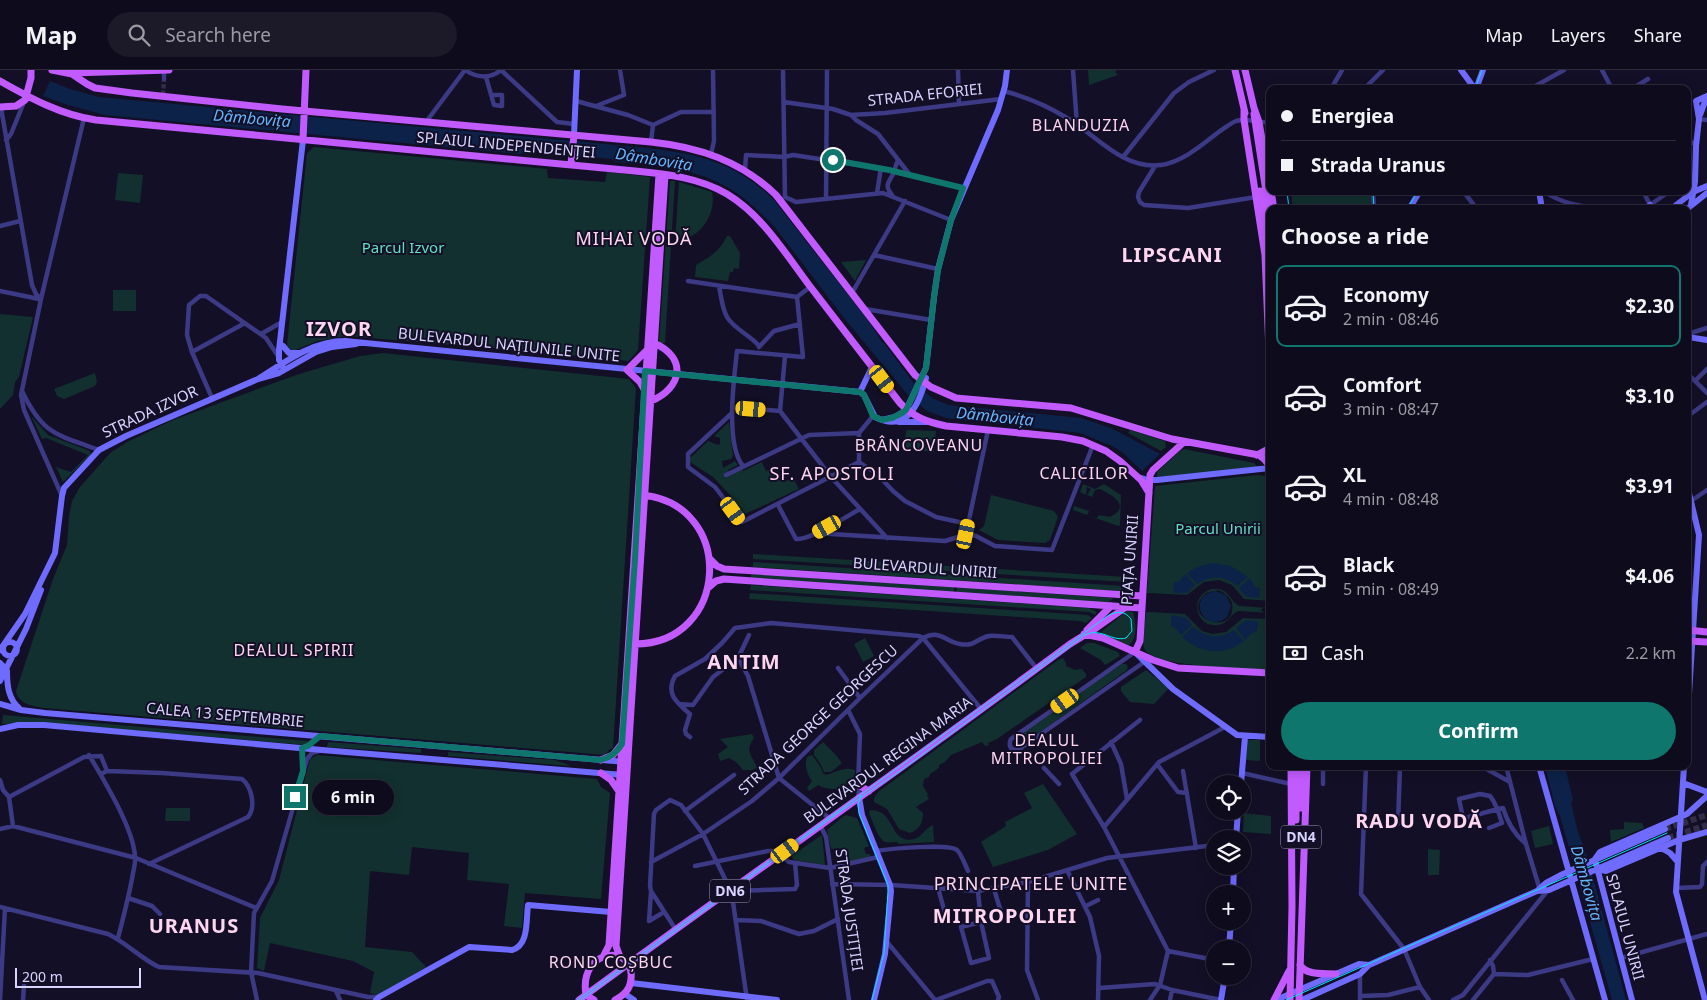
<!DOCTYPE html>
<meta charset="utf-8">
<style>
body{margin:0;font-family:"Noto Sans",sans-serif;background:#1c1929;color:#f1f3f6;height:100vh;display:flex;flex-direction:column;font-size:19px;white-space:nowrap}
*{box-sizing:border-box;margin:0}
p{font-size:16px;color:#9b9ba3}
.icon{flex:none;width:28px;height:28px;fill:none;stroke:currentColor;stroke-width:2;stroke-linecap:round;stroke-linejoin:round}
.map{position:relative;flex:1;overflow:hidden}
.drawer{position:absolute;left:1266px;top:135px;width:425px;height:565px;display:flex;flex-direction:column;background:#0e0b1c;border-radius:10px;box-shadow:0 2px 12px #0003,0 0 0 1px #2e2b3b}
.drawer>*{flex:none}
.guide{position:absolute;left:1266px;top:15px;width:425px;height:110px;border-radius:10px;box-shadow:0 2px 12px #0003,0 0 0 1px #2e2b3b;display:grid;align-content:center;height:110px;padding:0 15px;background:#0e0b1c}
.tools{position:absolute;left:1206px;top:705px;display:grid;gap:10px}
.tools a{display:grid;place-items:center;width:45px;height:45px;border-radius:50%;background:#0e0b1c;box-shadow:0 2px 12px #0003,0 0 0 1px #2e2b3b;font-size:25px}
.scale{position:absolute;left:15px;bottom:12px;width:126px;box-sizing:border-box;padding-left:5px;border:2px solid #d9d4ff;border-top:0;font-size:14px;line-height:18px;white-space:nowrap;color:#d9d4ff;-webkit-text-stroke:4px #130f26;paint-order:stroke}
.end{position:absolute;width:22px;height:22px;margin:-11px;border:6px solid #0f766e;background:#fff;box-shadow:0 0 0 2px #fff}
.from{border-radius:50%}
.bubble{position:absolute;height:35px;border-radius:18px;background:#0e0b1c;box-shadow:0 2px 12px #0003,0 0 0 1px #2e2b3b;font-size:16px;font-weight:700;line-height:35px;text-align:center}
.car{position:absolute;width:15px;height:30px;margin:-15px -8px;border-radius:6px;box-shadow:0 0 4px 1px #0007;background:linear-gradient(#f5c518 24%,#345 0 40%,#f5c518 0 76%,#345 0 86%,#f5c518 0)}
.guide b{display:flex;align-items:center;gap:18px;height:48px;font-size:19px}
.guide b+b{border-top:1px solid #2e2b3b}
.guide i{width:12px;height:12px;background:#f1f3f6}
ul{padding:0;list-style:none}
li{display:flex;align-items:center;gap:15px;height:82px;margin:0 10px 8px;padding:0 5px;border:2px solid transparent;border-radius:10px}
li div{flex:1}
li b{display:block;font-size:19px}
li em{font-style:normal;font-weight:700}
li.current{border-color:#0f766e}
li>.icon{width:45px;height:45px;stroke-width:1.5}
h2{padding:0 15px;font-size:22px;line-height:60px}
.pay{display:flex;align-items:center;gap:12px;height:55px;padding:0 15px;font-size:19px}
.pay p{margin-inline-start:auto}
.button{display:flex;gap:10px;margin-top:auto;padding:10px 15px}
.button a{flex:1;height:58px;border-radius:30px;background:#0f766e;color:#fff;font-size:20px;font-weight:700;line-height:58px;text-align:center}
header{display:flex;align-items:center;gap:30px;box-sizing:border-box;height:70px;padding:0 25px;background:#0e0b1c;border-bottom:1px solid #2e2b3b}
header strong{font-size:24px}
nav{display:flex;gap:28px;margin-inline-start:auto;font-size:18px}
.search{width:350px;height:45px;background:#1c1929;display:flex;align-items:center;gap:12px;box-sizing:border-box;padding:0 18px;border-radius:28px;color:#9b9ba3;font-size:19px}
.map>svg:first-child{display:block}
.green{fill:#12302f;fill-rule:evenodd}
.water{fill:#0c2248}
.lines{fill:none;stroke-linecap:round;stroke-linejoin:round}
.street-tunnel{stroke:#312d47;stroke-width:4.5;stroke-dasharray:4.5 2;stroke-linecap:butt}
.secondary-tunnel{stroke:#312d47;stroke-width:6;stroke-dasharray:6 3;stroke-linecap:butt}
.street{stroke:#3d3a85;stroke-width:4.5}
.secondary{stroke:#6f6bff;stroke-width:6}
.primary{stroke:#c25bff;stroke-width:7}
.tram{stroke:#00e5ff;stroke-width:1}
.route{stroke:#0f766e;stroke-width:6}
.labels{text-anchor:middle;stroke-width:4;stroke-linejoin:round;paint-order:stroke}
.shield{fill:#130f26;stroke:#9e99be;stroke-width:1}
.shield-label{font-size:14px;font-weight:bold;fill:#d9d4ff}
.street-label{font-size:15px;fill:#d9d4ff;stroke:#130f26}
.park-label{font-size:15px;fill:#5fe0c0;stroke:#130f26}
.water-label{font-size:16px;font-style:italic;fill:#62b6ff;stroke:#130f26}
.neighbourhood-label{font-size:16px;letter-spacing:1px;fill:#ffd6f0;stroke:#130f26}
.quarter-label{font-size:18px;letter-spacing:1px;fill:#ffd6f0;stroke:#130f26}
.district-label{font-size:20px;font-weight:bold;letter-spacing:1px;fill:#ffd6f0;stroke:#130f26}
</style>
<header>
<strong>Map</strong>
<div class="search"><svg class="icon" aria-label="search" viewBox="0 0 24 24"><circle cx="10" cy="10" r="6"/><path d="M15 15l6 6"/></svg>Search here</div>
<nav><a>Map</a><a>Layers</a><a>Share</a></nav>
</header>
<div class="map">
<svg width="1707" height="930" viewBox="0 0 1707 930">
<rect width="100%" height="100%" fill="#130f26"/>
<path class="green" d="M1088 0H1117L1115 2 1118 5 1089 15Z
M314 77 547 99 548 108 605 112 607 102 650 107 638 280 629 291 486 277 483 273 470 272 466 276 346 266 317 271 293 281 290 279 287 275 307 83Z
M118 103 143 105 140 133 115 130Z
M670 111H675L665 273H659Z
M679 112 712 122C717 145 699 170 675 171Z
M1291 121H1371V139H1293Z
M727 166H730L740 183 739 199 734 198 733 202H730L728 211 695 207 696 195C711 186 719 182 727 166Z
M866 190 855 211 841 192Z
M113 220H136V241H113Z
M0 244 33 247 19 307 15 312 13 325 0 339Z
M383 283 629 309 636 318 613 678 609 680 605 685 44 638C32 636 18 634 16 621L53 509 67 475 69 446 72 431 80 417 110 383 127 372 173 350 296 305 360 286Z
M95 303 97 312 95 316 64 329 57 326 54 319Z
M31 346 48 365 90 381 91 385 63 412 56 397 71 402 88 385 46 368 42 369Z
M729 352 733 386 731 389 722 391 723 398 735 391 738 395 728 400 730 404 742 398 743 401 762 392 766 401 776 397 784 412 793 408 799 419 745 444 731 426 713 407 690 392V388L708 371 718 375 720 374V368L714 366Z
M907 360 936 361 934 382 904 379 906 361Z
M1130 360 1165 371 1166 377 1161 381 1128 363Z
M1184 379 1254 393 1257 396 1256 398 1157 407V402L1180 381Z
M1257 405 1265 406 1270 410V531L1244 529 1232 515 1219 510 1204 512 1187 525 1147 523 1155 416Z
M1083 414 1095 419 1104 414 1121 425 1120 455 1118 456 1073 440 1074 436 1089 441 1087 445 1097 448 1099 445 1110 447C1132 436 1112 425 1100 419L1095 420 1092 427 1087 425 1091 419 1087 417 1086 425 1080 422Z
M991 425 1054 441 1058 447 1050 470 1045 473 998 470 979 460 984 456Z
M753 484 1127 507V512L753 489Z
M753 492 1124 516 1120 521 753 497Z
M751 504 954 517V523L751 509Z
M751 515 1089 538 1097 542 1095 545 1089 542 750 520Z
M957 517 1113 528 1108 533 956 523Z
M1211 519C1230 517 1227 528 1239 536L1270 538H1263L1261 540 1263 542 1270 543 1238 541C1231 544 1228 553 1219 555 1196 559 1188 527 1211 519ZM1218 520C1224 522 1230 527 1232 533 1238 568 1177 550 1206 523Z
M750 523 1088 545 1092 548 1086 553 1079 551 749 529Z
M1127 541 1133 542C1136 552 1138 569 1129 575L1103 565 1101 562Z
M1148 542 1185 544 1202 561 1212 564 1226 562 1243 548 1270 549V600C1249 598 1151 598 1144 578 1142 570 1145 552 1146 543Z
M865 568 874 586 863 592 854 574Z
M1087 573H1094L1118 582 1120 586 1105 595 1101 590 1080 578Z
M1063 588 1066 593V596L1075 600 1082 599 1086 604V607L997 669 988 673 989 675 985 676 982 672 951 685 945 692 939 695V698L930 704 929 707 924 709 923 716 928 724 927 725 929 729 916 737 923 743C923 754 919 759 910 763L899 759 887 739 874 732V728L878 722 1058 590Z
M1122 594H1126L1128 597 1127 600 1026 672 1024 665 1020 664Z
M1146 600 1169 618 1154 634 1130 632 1121 621V617Z
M3 645 307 671 309 673 306 675 37 652 2 654Z
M752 664 754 668C744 682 752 684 757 698L752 700H743L736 692 729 688 720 691 718 684 728 677 720 669Z
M1247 670H1260V691L1246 690Z
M328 672 421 679V683L327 677Z
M823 672 835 684 842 693 831 702H824L820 693 814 685V680Z
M448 682 555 690 569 695V696L448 686Z
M317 685 597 709 601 717 610 723 601 829 525 823 522 858 504 856 509 814 467 810 469 783 412 777 409 805 370 801 365 877 412 882 426 897 378 925 370 923 374 902 353 891 270 873 264 901 257 898 260 848 279 810 310 689Z
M812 685 820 696 823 703 826 705C836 702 845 696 855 700 856 719 831 723 818 715L809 721 807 718 812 711C807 704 804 696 807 687Z
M1043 714 1077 764 1048 780 993 797 981 772 1006 756 1005 752 1032 738 1024 723Z
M166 738H190V751H165Z
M870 740C875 740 878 741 882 743 894 751 894 774 914 769 922 767 925 758 933 755L934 772 899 774 897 772C893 772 888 773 885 772 878 769 872 749 869 743Z
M1244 743 1271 746V764L1243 762Z
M845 745 857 748 869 776 864 778 866 784H870V788L848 792 845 778 831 779 827 760Z
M1624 752 1642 753 1644 758 1611 772 1610 760 1624 759Z
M1549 756 1553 774 1535 778 1531 761Z
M822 765 825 795 794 790 791 786Z
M1428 779 1440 780 1439 805H1428Z"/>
<path class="water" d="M50 11 67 18 99 27 647 78C698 84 735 92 773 129L868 250 882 272 885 274 912 311 932 328 949 335 1081 348 1111 358 1160 384 1142 401 1122 382 1112 376 1080 363 946 348 927 341 907 324 844 248 777 160C725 101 689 99 615 92L612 89 526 81 521 84 105 45 68 35 43 26Z
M1212 493 1231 496 1248 507 1237 516C1225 505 1210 505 1197 514L1187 503 1197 497Z
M1185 504 1195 515 1187 523H1175L1173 521 1174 512H1179Z
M1250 508 1255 517 1260 518 1259 527 1257 528 1245 526 1239 518Z
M1215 521 1226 525 1231 536 1227 547C1205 566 1185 526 1215 521Z
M1173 545 1186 548 1192 555 1181 565 1175 558 1171 556V547Z
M1246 550 1256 551 1258 553 1257 561 1252 563 1245 570 1236 558Z
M1193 557C1206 567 1220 570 1234 560L1244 571C1224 587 1200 583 1182 567Z
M1545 696H1565L1573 730 1571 733 1578 762 1587 786 1626 930H1612L1560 746 1555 736Z"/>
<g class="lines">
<path class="street-tunnel" d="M163 25 164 9"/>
<path class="secondary-tunnel" d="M1665 759 1707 745
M1668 768 1707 755"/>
<path class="street" d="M465 0C477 8 490 9 501 0
M501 0 557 52 574 54
M783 0 785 127
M958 0 959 34
M1073 0 1077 55
M1602 0 1612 19
M486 7 494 35 502 36V25H492
M164 9V0
M1331 19 1342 0
M1364 19 1383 0
M1530 19 1564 0
M1632 19 1648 9
M1004 21C1026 27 1048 36 1067 48 1096 65 1123 100 1161 95 1183 92 1203 74 1220 61 1225 58 1231 53 1236 51 1248 47 1258 54 1270 52
M576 31 628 45 653 55 681 42H714
M784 32 833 39 851 45 856 50 878 64 910 105
M596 36 624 25 620 0
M1 38 32 215 36 224 41 229
M851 45 885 43 1001 29
M1699 49 1707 50
M426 52 465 0
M6 70 11 64 24 32
M651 72 653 55
M1688 74 1696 72
M711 84 714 71 713 0
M1123 87 1174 23 1189 12 1214 0
M1155 96 1139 122 1138 127 1140 132 1144 135 1188 138 1256 127
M745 100 746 85 784 87 793 85 885 99 963 118
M1688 109 1695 103
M1373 121 1374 139
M1463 121 1477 139
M1544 121C1561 134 1582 136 1602 139
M1643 121 1650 135
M877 123 881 98
M1465 124 1489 121
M892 125C883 114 890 112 894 102 895 99 896 94 898 90
M785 127 796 132 883 123 951 150
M826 129 827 0
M1640 139 1650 135 1670 121
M0 156 20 151
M874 185 938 199
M688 211 797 227
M719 216C721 226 722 238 727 247 734 259 750 265 759 276
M0 221 39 229
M852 223 905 131
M865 239 931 250
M261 264 282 252
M1688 264 1707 258
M759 277 774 261 800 254
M192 282 245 253
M785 286 780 341 831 407 887 468
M1688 304 1707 323
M1695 311 1707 299
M22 321C43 365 56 364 99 380
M212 328 192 282 187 265 189 235 200 226H206L266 268 278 286
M732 337 780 341
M732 343 688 384V397L715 417 742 452 859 392
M1688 346 1707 332
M859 392 877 404 893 421 905 431 936 447 968 454
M859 392V363L873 346
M743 396C725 375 734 308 737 281L803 287 797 227 810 217
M726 405 809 365 859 363
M62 426 24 340 21 325 41 229 84 48
M1691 431 1707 420
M778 435 796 469C809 471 847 446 860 439
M815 463 945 471 968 464 976 466 995 476 1052 480 1093 375
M966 464 988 360
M1135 582 1011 669C1009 673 1009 678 1014 680L1021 678 1147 590
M738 588 748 606 779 708 829 748
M838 598 860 628
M679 634 693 635 713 607 738 588 749 565
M848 640 860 664 858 715 859 727
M1140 650 1072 704 1104 757 1168 881
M690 667 686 664 685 660 690 644C677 633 665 624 675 606L705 589 722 573 735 558 771 553 919 566 923 568 981 639
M1111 672 1121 694 1127 729
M89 685C104 710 133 758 135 786 136 793 133 801 132 809 128 829 123 849 118 868
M1157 694 1178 722 1187 723
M1366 696 1361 824 1404 879 1420 917 1429 930
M1481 696 1510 712
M1506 696 1526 774 1540 820
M303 697 302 678 312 673 320 666
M1044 698 1059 714
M1183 701 1196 778
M1242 703 1291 714
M101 704 107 701 162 703 242 709C252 717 256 737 248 747L149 794
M0 710 3 720 9 727 13 756
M1323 714V696
M9 727 84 687 101 686 107 701
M685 741 734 705
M1398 754 1400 696
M820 755 826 767 849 930
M1104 757 1159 692 1225 657
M1489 758 1502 753C1499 743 1496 733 1490 726L1480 724 1459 729 1463 748H1465L1498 739 1503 738C1507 751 1515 765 1526 774
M0 759 13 756 136 788 256 838
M876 781C888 779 949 773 957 780 962 785 965 795 968 801
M780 785 789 792 830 798 878 787
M651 792 703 764 752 731 779 708 860 628 923 568C941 559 945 572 960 574 975 577 977 568 989 566 996 565 1005 567 1012 567L1037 599
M695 796 768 781H784
M1067 800 1090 847 1099 886 1098 930
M1028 812 1027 900 1038 930
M832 814 892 815 978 821 1028 812 1107 788 1215 775
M938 818 945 843
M1676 818 1700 817 1702 814 1703 796 1707 792
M994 819 1001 842
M732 821 795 819 797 815 795 793
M978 821 981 852 989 888 971 893 961 857 981 852
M651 822 649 851 664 842
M128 828 152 836 160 844
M1086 836 1098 830
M0 837 108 864C127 873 141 889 159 897L258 903 368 927H379
M736 850 761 851 799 864 814 861 838 849
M676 860 651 821 650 816 654 744 656 740 670 730 681 735 703 764 728 815 733 832 747 930
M887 872 935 930
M1168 881 1215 890
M1621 888 1707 864
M1360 904V930
M1494 904 1528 905 1593 889
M1562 910 1573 930
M1099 918 1155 914 1172 920 1221 930
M336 921 340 930
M1360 926 1388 925 1420 917
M0 930 5 838
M23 930 24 915
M257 930 251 902 254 843 272 811 307 689 312 683 319 681
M936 930 987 911H992L999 927 998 930
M1150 930 1160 915 1168 881
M1170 930 1172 920
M1453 930 1463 925 1548 820
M1473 930 1494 904 1493 896 1490 890"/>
<path class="secondary" d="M1461 0 1475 19
M1476 19 1483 0
M1700 45 1707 26
M574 65 577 0
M1539 121 1542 139
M1650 135 1653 139
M1691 135 1695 112 1696 76 1699 49 1696 31 1707 26
M1409 139 1420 121
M1671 139 1693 122 1707 116
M1687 139 1707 123
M1688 267 1707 270
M283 276 289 283H299
M283 297 279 290V280L303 70
M258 309C285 292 312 271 345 271L860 322
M860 322 864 325 875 347C907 363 919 335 926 308
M860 322 872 297
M882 350 895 347 906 340 926 298 934 227 938 199 951 150 998 40 1005 16 1007 0
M899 352H929
M1138 407 1148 410H1157L1270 398
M1688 419 1699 465 1688 640
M3 579a7 7 0 1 1 14 0a7 7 0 1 1-14 0Z
M0 580 25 544 55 483 62 426 64 418 99 380 126 366 258 309 279 303 316 282 332 277 356 274
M1137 584 1173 619 1237 665 1270 667
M0 593 3 596V604
M7 601C7 615 8 629 20 639
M0 611 26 559 41 520
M0 634 21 640 45 643 626 692
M0 659 18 655H44L322 680 623 705
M1539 696 1605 930
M1684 696 1676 822 1705 930
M1683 713 1707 722
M1241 714 1245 667
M859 727 862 745 890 815 891 821 885 884 874 930
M1236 769 1238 741
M1661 778 1670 783 1677 791
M1595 789 1600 782 1687 744 1707 726
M1595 790 1632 930
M1598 799 1606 801 1679 770 1707 762
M1537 821 1549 820 1668 768
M1233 824 1234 796
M1229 879 1231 851
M631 913 777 930
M625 924 634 930
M376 930 379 927 469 877 512 880C529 876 526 850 528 835L611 842
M1221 930 1225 906
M1276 930 1359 894 1369 895
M1302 930 1360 904 1369 895 1537 821 1546 813 1563 804 1665 759"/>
<path class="primary" d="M52 0 72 4 87 14 95 18 132 23 282 39 651 72C699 77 741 91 776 125L915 305 931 317 956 328 1071 338 1172 369 1259 385 1264 389 1270 396
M1235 0 1245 43
M1245 0 1254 38 1259 52 1270 115
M71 3 169 0
M0 11C30 28 61 45 96 50L635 101C667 104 700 108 727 124 762 145 785 183 809 215 839 254 870 294 900 333 913 347 927 352 946 356L1062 367 1083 371 1106 381 1120 391 1141 410 1149 423
M0 37 16 36 25 30 31 8V0
M1244 40V50L1265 185 1270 305
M1254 44 1270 147
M303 70 306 0
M571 94 574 65
M1260 121 1270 182
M1271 121 1274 139
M644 319 640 312 627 300 646 281
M651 331C682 318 688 288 654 273
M1257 385 1270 378
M710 489 717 496 724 499 1142 526
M709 517 716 511 724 509 1141 538
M1087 560 1111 536
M1688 560 1707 562
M1084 564 1103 568 1153 590 1178 598 1270 603
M1688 571 1707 572
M634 574C730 575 737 433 641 425
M1135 582 1140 571 1150 405 1153 400 1184 372
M601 690 613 685 621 675
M1301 696V738
M601 703 611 710 618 720
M858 715 869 721
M1296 750V696
M603 887 609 875 659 104
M620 887 616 876 665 105
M1300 895C1307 906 1324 903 1336 904
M579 930C742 810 908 695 1070 574L1096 558 1126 537
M594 930 586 925C578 878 635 873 631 909 630 920 624 925 615 930
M1274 930 1289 901
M1290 930 1292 837 1291 696
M1299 930C1301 852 1304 774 1307 696"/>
<path class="tram" d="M1475 19 1482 0
M1287 121 1289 139
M1373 121 1374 139
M1407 139 1418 121
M861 726 858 734 859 743 888 815V821L884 883 872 930
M577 930 1109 545C1118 541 1125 541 1131 549L1132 561 1126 568C1111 572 1101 557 1085 565L900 701 841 741 581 930
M1286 930 1667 763"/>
</g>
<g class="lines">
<path class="route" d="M295 727 303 701 302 678 308 676 320 666 601 690C611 687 616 683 622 674L635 489 645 301 860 322 864 325 873 346 882 350 892 348 902 343 906 340 926 298 934 227 938 200 951 150 963 118 889 100 833 90"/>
</g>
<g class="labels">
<g class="shield">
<rect x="1281" y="755.5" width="40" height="23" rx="4"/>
<rect x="710" y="809.5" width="40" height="23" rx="4"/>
</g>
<g class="shield-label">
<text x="1301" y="772">DN4</text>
<text x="730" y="826">DN6</text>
</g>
<g class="street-label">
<text transform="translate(925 25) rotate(-6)" y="5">STRADA EFORIEI</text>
<text transform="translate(506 75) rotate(5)" y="5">SPLAIUL INDEPENDENȚEI</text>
<text transform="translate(509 275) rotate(6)" y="5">BULEVARDUL NAȚIUNILE UNITE</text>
<text transform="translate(150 342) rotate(-25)" y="5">STRADA IZVOR</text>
<text transform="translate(1130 490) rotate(-86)" y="5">PIAȚA UNIRII</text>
<text transform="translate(925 498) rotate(4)" y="5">BULEVARDUL UNIRII</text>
<text transform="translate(225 645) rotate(5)" y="5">CALEA 13 SEPTEMBRIE</text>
<text transform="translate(818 650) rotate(-43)" y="5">STRADA GEORGE GEORGESCU</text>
<text transform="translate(888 690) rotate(-36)" y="5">BULEVARDUL REGINA MARIA</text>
<text transform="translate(849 840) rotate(82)" y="5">STRADA JUSTIȚIEI</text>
<text transform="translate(1625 857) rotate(75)" y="5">SPLAIUL UNIRII</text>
</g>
<g class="park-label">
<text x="403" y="183">Parcul Izvor</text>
<text x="1218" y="464">Parcul Unirii</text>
</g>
<g class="water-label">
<text transform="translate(252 48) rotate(5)" y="6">Dâmbovița</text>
<text transform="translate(654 89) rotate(9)" y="6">Dâmbovița</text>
<text transform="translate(995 346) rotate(6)" y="6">Dâmbovița</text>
<text transform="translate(1587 813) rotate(74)" y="6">Dâmbovița</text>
</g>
<g class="neighbourhood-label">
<text x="1081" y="61">BLANDUZIA</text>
<text x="919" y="381">BRÂNCOVEANU</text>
<text x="1084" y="409">CALICILOR</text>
<text x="294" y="586">DEALUL SPIRII</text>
<text x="1047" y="676">DEALUL<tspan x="1047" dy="18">MITROPOLIEI</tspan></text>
<text x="611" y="898">ROND COȘBUC</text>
</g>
<g class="quarter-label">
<text x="634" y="175">MIHAI VODĂ</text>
<text x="832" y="410">SF. APOSTOLI</text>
<text x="1031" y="820">PRINCIPATELE UNITE</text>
</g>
<g class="district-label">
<text x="1172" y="192">LIPSCANI</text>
<text x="339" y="266">IZVOR</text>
<text x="744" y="599">ANTIM</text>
<text x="1419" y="758">RADU VODĂ</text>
<text x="1005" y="853">MITROPOLIEI</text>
<text x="194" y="863">URANUS</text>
</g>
</g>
</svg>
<div class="tools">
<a><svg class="icon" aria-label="locate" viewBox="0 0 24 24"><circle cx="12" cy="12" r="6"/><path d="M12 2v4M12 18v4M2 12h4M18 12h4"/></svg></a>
<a><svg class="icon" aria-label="layers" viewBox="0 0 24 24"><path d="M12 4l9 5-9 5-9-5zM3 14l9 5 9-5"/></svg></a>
<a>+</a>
<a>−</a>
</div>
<div class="scale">200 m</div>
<i class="end from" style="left:833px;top:90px"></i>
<i class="end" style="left:295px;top:727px"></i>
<div class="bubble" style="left:312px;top:710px;width:82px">6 min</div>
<i class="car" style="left:882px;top:309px;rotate:143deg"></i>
<i class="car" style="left:751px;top:339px;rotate:95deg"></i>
<i class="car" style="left:733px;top:441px;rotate:144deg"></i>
<i class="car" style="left:827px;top:457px;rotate:241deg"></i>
<i class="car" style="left:966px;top:464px;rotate:12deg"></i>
<i class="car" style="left:1065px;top:631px;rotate:235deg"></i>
<i class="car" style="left:785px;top:781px;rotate:54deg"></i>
<div class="guide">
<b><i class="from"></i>Energiea</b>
<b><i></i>Strada Uranus</b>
</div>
<section class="drawer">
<h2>Choose a ride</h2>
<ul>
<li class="current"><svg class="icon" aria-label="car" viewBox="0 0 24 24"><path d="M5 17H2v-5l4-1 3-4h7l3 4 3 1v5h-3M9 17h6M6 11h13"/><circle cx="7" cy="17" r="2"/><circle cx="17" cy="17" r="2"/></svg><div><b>Economy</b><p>2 min · 08:46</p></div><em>$2.30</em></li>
<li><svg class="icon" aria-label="car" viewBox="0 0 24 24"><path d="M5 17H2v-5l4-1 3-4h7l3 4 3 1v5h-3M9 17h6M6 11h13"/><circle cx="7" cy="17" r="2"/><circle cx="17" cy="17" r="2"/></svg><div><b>Comfort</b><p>3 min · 08:47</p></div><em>$3.10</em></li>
<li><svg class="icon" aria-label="car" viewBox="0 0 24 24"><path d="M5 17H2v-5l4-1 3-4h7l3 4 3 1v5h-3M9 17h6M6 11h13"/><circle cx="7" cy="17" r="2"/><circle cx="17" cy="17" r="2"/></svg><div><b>XL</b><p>4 min · 08:48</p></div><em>$3.91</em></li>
<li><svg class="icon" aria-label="car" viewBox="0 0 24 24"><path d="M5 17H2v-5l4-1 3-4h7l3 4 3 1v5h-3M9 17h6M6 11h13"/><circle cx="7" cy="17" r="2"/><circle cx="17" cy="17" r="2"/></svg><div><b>Black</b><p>5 min · 08:49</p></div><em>$4.06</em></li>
</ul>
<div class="pay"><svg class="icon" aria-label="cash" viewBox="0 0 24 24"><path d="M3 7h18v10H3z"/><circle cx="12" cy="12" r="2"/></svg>Cash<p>2.2 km</p></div>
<div class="button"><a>Confirm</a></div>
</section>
</div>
